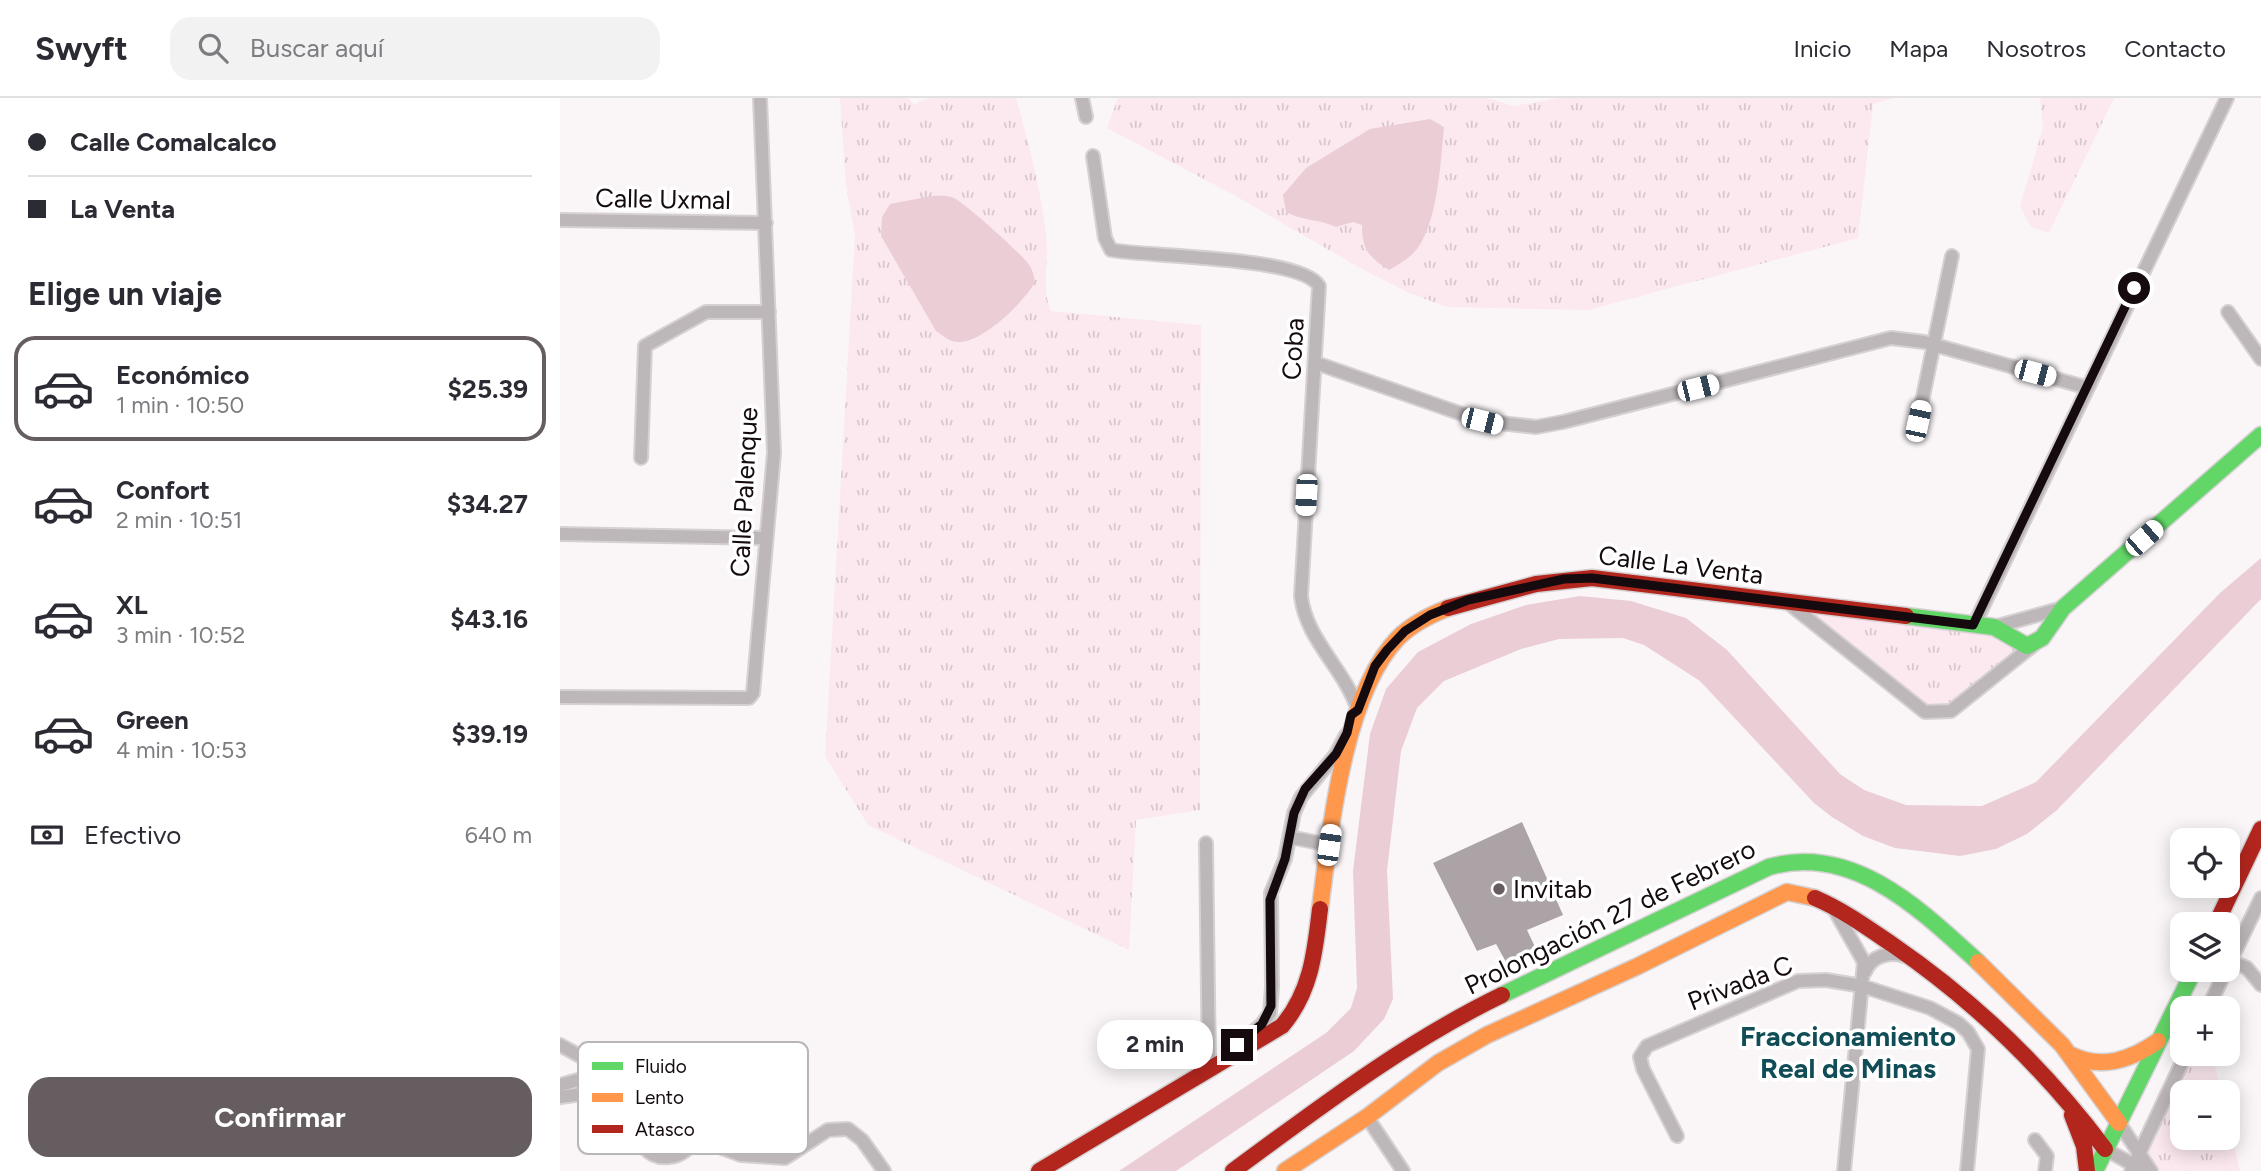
<!DOCTYPE html>
<html lang="es">
<meta charset="utf-8">
<style>
body{margin:0;font-family:Figtree,sans-serif;background:#f2f2f3;color:#2b2b33;height:100vh;display:flex;flex-direction:column;font-size:26px;white-space:nowrap}
*{box-sizing:border-box;margin:0}
p{font-size:23px;color:#7c7c81}
.icon{flex:none;width:38px;height:38px;fill:none;stroke:currentColor;stroke-width:2;stroke-linecap:round;stroke-linejoin:round}
.map{position:relative;flex:1;overflow:hidden}
.side{display:flex;flex-direction:column;background:#fff;width:560px}
.side>*{flex:none}
.guide{display:grid;align-content:center;height:154px;padding:0 28px;background:#fff}
.fabs{position:absolute;left:1610px;top:730px;display:grid;gap:14px}
.fabs a{display:grid;place-items:center;width:70px;height:70px;border-radius:14px;background:#fff;box-shadow:0 4px 18px #0003;font-size:35px}
.end{position:absolute;width:32px;height:32px;margin:-16px;border:9px solid #150b0e;background:#fff;box-shadow:0 0 0 4px #fff}
.from{border-radius:50%}
.bubble{position:absolute;height:49px;border-radius:21px;background:#fff;box-shadow:0 4px 18px #0003;font-size:23px;font-weight:700;line-height:49px;text-align:center}
.car{position:absolute;width:21px;height:42px;margin:-21px -10px;border-radius:9px;box-shadow:0 0 5px 2px #0007;background:linear-gradient(#fff 24%,#345 0 40%,#fff 0 76%,#345 0 86%,#fff 0)}
.guide b{display:flex;align-items:center;gap:24px;height:66px;font-size:26px}
.guide b+b{border-top:2px solid #e1e1e2}
.guide i{width:18px;height:18px;background:#2b2b33}
ul{padding:0;list-style:none}
li{display:flex;align-items:center;gap:21px;height:105px;margin:0 14px 10px;padding:0 14px;border:4px solid transparent;border-radius:21px}
li div{flex:1}
li b{display:block;font-size:26px}
li em{font-style:normal;font-weight:700}
li.current{border-color:#655d60}
li>.icon{width:63px;height:63px;stroke-width:1.5}
h2{padding:0 28px;font-size:32px;line-height:84px}
.pay{display:flex;align-items:center;gap:18px;height:77px;padding:0 28px;font-size:26px}
.pay p{margin-inline-start:auto}
.cta{display:flex;gap:14px;margin-top:auto;padding:14px 28px}
.cta a{flex:1;height:80px;border-radius:21px;background:#655d60;color:#fff;font-size:28px;font-weight:700;line-height:80px;text-align:center}
header{display:flex;align-items:center;gap:42px;box-sizing:border-box;height:98px;padding:0 35px;background:#fff;border-bottom:2px solid #e1e1e2}
header strong{font-size:33px}
nav{display:flex;gap:38px;margin-inline-start:auto;font-size:24px}
.search{width:490px;height:63px;background:#f2f2f3;display:flex;align-items:center;gap:18px;box-sizing:border-box;padding:0 24px;border-radius:21px;color:#7c7c81;font-size:26px}
main{display:flex;flex:1;min-height:0}
.map>svg:first-child{display:block}
.grass{fill:url(#grass-tufts)}
.water{fill:#ebcdd6}
.building{fill:#aba3a6}
.lines{fill:none;stroke-linecap:round;stroke-linejoin:round}
.street-casing{stroke:#d5d1d3;stroke-width:16}
.fast-casing{stroke:#d5d1d3;stroke-width:19}
.slow-casing{stroke:#d5d1d3;stroke-width:19}
.jam-casing{stroke:#d5d1d3;stroke-width:19}
.street{stroke:#bdb7b9;stroke-width:12}
.fast{stroke:#63d668;stroke-width:16}
.slow{stroke:#ff974d;stroke-width:16}
.jam{stroke:#b3261e;stroke-width:16}
.route{stroke:#150b0e;stroke-width:9}
.poi-dot{fill:#655d60;stroke:#fff;stroke-width:2.5}
.labels{text-anchor:middle;stroke-width:7;stroke-linejoin:round;paint-order:stroke}
.street-label{font-size:26px;fill:#150b0e;stroke:#fff}
.poi-label{font-size:26px;fill:#150b0e;stroke:#fff;text-anchor:start}
.neighbourhood-label{font-size:28px;font-weight:bold;fill:#114d56;stroke:#fff}
.key{fill:#fff;stroke:#b9b6b7;stroke-width:2}
.key-label{font-size:19px;fill:#150b0e}
</style>
<header>
<strong>Swyft</strong>
<div class="search"><svg class="icon" aria-label="search" viewBox="0 0 24 24"><circle cx="10" cy="10" r="6"/><path d="M15 15l6 6"/></svg>Buscar aquí</div>
<nav><a>Inicio</a><a>Mapa</a><a>Nosotros</a><a>Contacto</a></nav>
</header>
<main>
<section class="side">
<div class="guide">
<b><i class="from"></i>Calle Comalcalco</b>
<b><i></i>La Venta</b>
</div>
<h2>Elige un viaje</h2>
<ul>
<li class="current"><svg class="icon" aria-label="car" viewBox="0 0 24 24"><path d="M5 17H2v-5l4-1 3-4h7l3 4 3 1v5h-3M9 17h6M6 11h13"/><circle cx="7" cy="17" r="2"/><circle cx="17" cy="17" r="2"/></svg><div><b>Económico</b><p>1 min · 10:50</p></div><em>$25.39</em></li>
<li><svg class="icon" aria-label="car" viewBox="0 0 24 24"><path d="M5 17H2v-5l4-1 3-4h7l3 4 3 1v5h-3M9 17h6M6 11h13"/><circle cx="7" cy="17" r="2"/><circle cx="17" cy="17" r="2"/></svg><div><b>Confort</b><p>2 min · 10:51</p></div><em>$34.27</em></li>
<li><svg class="icon" aria-label="car" viewBox="0 0 24 24"><path d="M5 17H2v-5l4-1 3-4h7l3 4 3 1v5h-3M9 17h6M6 11h13"/><circle cx="7" cy="17" r="2"/><circle cx="17" cy="17" r="2"/></svg><div><b>XL</b><p>3 min · 10:52</p></div><em>$43.16</em></li>
<li><svg class="icon" aria-label="car" viewBox="0 0 24 24"><path d="M5 17H2v-5l4-1 3-4h7l3 4 3 1v5h-3M9 17h6M6 11h13"/><circle cx="7" cy="17" r="2"/><circle cx="17" cy="17" r="2"/></svg><div><b>Green</b><p>4 min · 10:53</p></div><em>$39.19</em></li>
</ul>
<div class="pay"><svg class="icon" aria-label="cash" viewBox="0 0 24 24"><path d="M3 7h18v10H3z"/><circle cx="12" cy="12" r="2"/></svg>Efectivo<p>640 m</p></div>
<div class="cta"><a>Confirmar</a></div>
</section>
<div class="map">
<svg width="1701" height="1073" viewBox="0 0 1701 1073">
<defs>
<pattern id="grass-tufts" width="24" height="20" patternUnits="userSpaceOnUse" patternTransform="scale(1.75)"><rect width="24" height="20" fill="#fce9ef"/><path d="M3 7l-1-3M5 7V3M7 7l1-3M15 17l-1-3M17 17v-4M19 17l1-3" fill="none" stroke="#d7c6cc"/></pattern>
</defs>
<rect width="100%" height="100%" fill="#faf6f8"/>
<path class="grass" d="M280 0H348L354 6 371 0H456C469 46 481 91 486 138 489 163 481 191 491 213L641 227 640 712 576 722 569 852 308 727 265 658 295 137 286 87Z
M558 0H927L954 8 999 0H1334L1313 6 1298 140 1028 212 887 209 849 195 802 171 672 96 547 30Z
M1480 0H1554L1489 135 1471 129 1460 108 1483 30Z
M1227 504 1434 529 1462 556 1403 605 1365 614Z
M1626 956H1652L1661 994H1622V1040H1668V1022L1680 1073H1585L1580 1054Z"/>
<path class="water" d="M870 21 884 29C881 61 878 115 862 143 855 157 843 164 829 172 809 159 802 152 802 127L793 124 776 129C759 121 743 123 726 114L723 97 746 70 810 31Z
M372 98C379 98 387 97 394 100 405 105 464 158 470 168 473 173 474 179 475 184 465 203 424 243 400 244 390 245 384 238 376 233L321 138 322 119 330 106Z
M1701 460V501L1497 712 1467 736 1436 751 1400 758 1335 750 1303 738 1272 719 1254 705 1140 583 1084 547 1063 540 999 541 961 551 884 583 857 610 841 653 827 773 833 901 824 921 794 953 616 1073H559L766 935 791 910 797 890 793 773 810 636 826 591 858 554 911 526 966 507 1020 498 1071 503 1126 520 1167 552 1280 676 1304 692 1346 707 1422 708 1476 684 1660 495Z"/>
<path class="building" d="M962 724 1003 817 967 832 975 849 946 864 936 846 917 853 873 765Z"/>
<g class="lines">
<g class="street-casing">
<path id="street" d="M522 0 526 19
M533 58 545 140 551 152C588 159 741 158 759 188L741 498C746 542 784 570 798 612L795 615
M0 122 206 125
M1668 214 1701 261
M756 265 922 323 976 329 1003 324 1331 240 1364 244 1525 289
M1358 323 1392 158
M81 360 85 248 146 214H209
M0 436 205 440
M1227 504 1365 614 1391 613 1476 545
M1414 527 1667 0
M1434 529 1503 510
M0 599 181 600H189L193 595 214 355 200 0
M730 739 769 747
M646 745 649 971
M1274 811 1304 864 1284 1073
M1670 863 1687 870 1701 887
M1668 868 1701 800
M1305 874C1311 858 1329 853 1345 858
M1648 910 1666 872
M0 947 89 996 114 1015 135 1040 181 1057 225 1060 268 1032 288 1031 302 1042 324 1073
M666 957 702 926 710 915 712 889 711 795 725 761 734 715 741 699 776 656 786 637
M0 987 47 974
M0 999 51 992C74 1009 72 1064 109 1059 122 1058 129 1051 135 1040
M807 1019 843 1073
M1559 1025 1591 1073
M1117 1038 1083 971 1080 959 1087 948 1238 883 1266 882 1302 888 1370 910 1398 925 1408 934 1418 951 1407 1073
M1475 1042 1487 1058 1485 1073
M1545 1051 1579 1070
M1571 1073 1626 956"/>
</g>
<g class="fast-casing">
<path id="fast" d="M1346 518 1434 529 1467 548 1482 540 1503 510 1701 337
M942 897 1209 769C1293 745 1361 812 1418 864
M1535 1073 1634 872"/>
</g>
<g class="slow-casing">
<path id="slow" d="M760 811C770 735 783 597 838 540 852 526 870 517 888 510
M1418 864 1502 947 1559 1025
M1511 957C1542 972 1571 962 1598 943
M725 1073 807 1019 878 965 927 937 1076 869 1227 794 1255 800"/>
</g>
<g class="jam-casing">
<path id="jam" d="M888 510 976 486 1032 480 1346 518
M1255 800C1283 812 1308 830 1333 847 1416 904 1485 971 1545 1051
M1656 826 1701 731
M1512 1017 1524 1048 1527 1073
M479 1073 722 928C751 894 755 854 760 811
M673 1073C760 1009 845 944 942 897"/>
</g>
<use href="#street" class="street"/>
<use href="#fast" class="fast"/>
<use href="#slow" class="slow"/>
<use href="#jam" class="jam"/>
</g>
<g class="lines">
<path class="route" d="M677 947 702 926 711 908 710 802 725 761 734 715 745 691 776 656 787 635 791 617 798 612 815 568 827 552 845 533 870 517 908 502 1004 481 1032 480 1413 527 1574 190"/>
</g>
<circle class="poi-dot" cx="939" cy="791" r="7"/>
<g class="labels">
<g class="street-label">
<text transform="translate(103 101) rotate(1)" y="9">Calle Uxmal</text>
<text transform="translate(733 251) rotate(-87)" y="9">Coba</text>
<text transform="translate(184 394) rotate(-87)" y="9">Calle Palenque</text>
<text transform="translate(1121 467) rotate(7)" y="9">Calle La Venta</text>
<text transform="translate(1050 819) rotate(-26)" y="9">Prolongación 27 de Febrero</text>
<text transform="translate(1180 885) rotate(-21)" y="9">Privada C</text>
</g>
<g class="poi-label">
<text x="953" y="800">Invitab</text>
</g>
<g class="neighbourhood-label">
<text x="1288" y="948">Fraccionamiento<tspan x="1288" dy="32">Real de Minas</tspan></text>
</g>
</g>
<rect x="18" y="944" width="230" height="112" rx="10" class="key"/>
<rect x="32" y="964" width="31" height="8" fill="#63d668"/>
<rect x="32" y="995" width="31" height="9" fill="#ff974d"/>
<rect x="32" y="1027" width="31" height="8" fill="#b3261e"/>
<g class="key-label">
<text x="75" y="975">Fluido</text>
<text x="75" y="1006">Lento</text>
<text x="75" y="1038">Atasco</text>
</g>
</svg>
<div class="fabs">
<a><svg class="icon" aria-label="locate" viewBox="0 0 24 24"><circle cx="12" cy="12" r="6"/><path d="M12 2v4M12 18v4M2 12h4M18 12h4"/></svg></a>
<a><svg class="icon" aria-label="layers" viewBox="0 0 24 24"><path d="M12 4l9 5-9 5-9-5zM3 14l9 5 9-5"/></svg></a>
<a>+</a>
<a>−</a>
</div>
<i class="end from" style="left:1574px;top:190px"></i>
<i class="end" style="left:677px;top:947px"></i>
<div class="bubble" style="left:537px;top:922px;width:116px">2 min</div>
<i class="car" style="left:1475px;top:275px;rotate:105deg"></i>
<i class="car" style="left:1138px;top:290px;rotate:76deg"></i>
<i class="car" style="left:922px;top:323px;rotate:104deg"></i>
<i class="car" style="left:1358px;top:323px;rotate:12deg"></i>
<i class="car" style="left:746px;top:397px;rotate:183deg"></i>
<i class="car" style="left:1584px;top:440px;rotate:49deg"></i>
<i class="car" style="left:769px;top:747px;rotate:8deg"></i>
</div>
</main>
